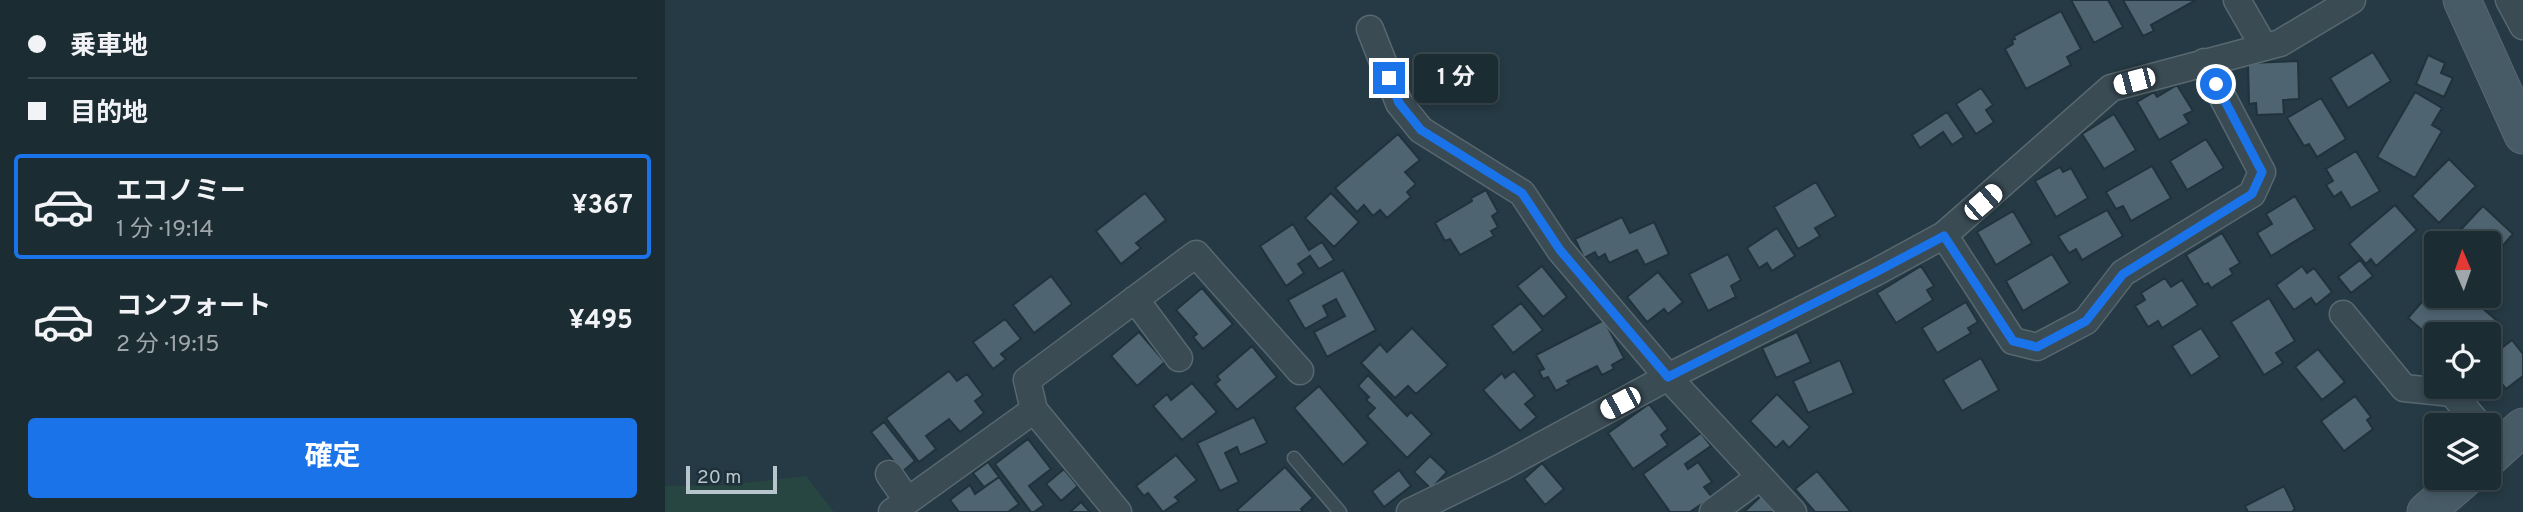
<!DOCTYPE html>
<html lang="ja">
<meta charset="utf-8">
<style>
body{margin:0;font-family:Overpass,"Noto Sans JP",sans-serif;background:#29383f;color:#f1f3f6;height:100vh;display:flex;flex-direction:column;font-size:26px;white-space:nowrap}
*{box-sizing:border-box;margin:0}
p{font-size:23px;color:#a0a7ac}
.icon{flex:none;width:38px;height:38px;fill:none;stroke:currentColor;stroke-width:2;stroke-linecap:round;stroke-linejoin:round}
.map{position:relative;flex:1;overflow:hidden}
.drawer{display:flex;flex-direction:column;background:#1c2c33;width:665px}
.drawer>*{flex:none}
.hud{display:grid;align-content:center;height:154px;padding:0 28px;background:#1c2c33}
.needle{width:46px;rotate:358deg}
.buttons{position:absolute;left:1759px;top:231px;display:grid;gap:14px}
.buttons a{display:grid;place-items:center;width:77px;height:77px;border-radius:7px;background:#1c2c33;box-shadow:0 4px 10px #0003,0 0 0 2px #3a484e;font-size:35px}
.scale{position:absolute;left:21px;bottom:18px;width:91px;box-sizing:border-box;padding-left:7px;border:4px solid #b7c5cd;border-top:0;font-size:19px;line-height:24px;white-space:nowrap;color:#b7c5cd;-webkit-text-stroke:5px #1e3039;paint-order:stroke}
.end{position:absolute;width:32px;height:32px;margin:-16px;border:9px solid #1a73e8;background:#fff;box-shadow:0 0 0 4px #fff}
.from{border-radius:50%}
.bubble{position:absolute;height:49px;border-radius:7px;background:#1c2c33;box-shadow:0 4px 10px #0003,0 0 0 2px #3a484e;font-size:23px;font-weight:700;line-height:49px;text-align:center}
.car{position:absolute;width:21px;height:42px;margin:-21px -10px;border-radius:9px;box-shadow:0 0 5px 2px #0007;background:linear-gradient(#fff 24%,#345 0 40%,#fff 0 76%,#345 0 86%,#fff 0)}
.hud b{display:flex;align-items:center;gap:24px;height:66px;font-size:26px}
.hud b+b{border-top:2px solid #3a484e}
.hud i{width:18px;height:18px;background:#f1f3f6}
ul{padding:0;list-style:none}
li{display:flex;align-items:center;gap:21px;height:105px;margin:0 14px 10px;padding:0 14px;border:4px solid transparent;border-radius:7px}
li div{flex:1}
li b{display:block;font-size:26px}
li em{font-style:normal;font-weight:700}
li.selected{border-color:#1a73e8}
li>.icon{width:63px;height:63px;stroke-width:1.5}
.action{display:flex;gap:14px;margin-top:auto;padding:14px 28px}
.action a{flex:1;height:80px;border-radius:7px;background:#1a73e8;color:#fff;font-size:28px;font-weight:700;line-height:80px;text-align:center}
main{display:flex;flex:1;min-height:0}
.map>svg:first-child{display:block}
.green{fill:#274541}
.building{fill:#4e6470;stroke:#20323b;stroke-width:2}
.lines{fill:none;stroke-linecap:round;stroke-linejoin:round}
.lane-casing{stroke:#586871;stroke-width:15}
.street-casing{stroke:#586871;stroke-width:29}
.secondary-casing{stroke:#586871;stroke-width:39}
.lane{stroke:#3a4b54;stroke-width:12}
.street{stroke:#3a4b54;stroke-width:26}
.secondary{stroke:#475b67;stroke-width:37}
.route{stroke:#1a73e8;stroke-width:9}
</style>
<main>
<section class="drawer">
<div class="hud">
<b><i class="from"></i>乗車地</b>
<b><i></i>目的地</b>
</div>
<ul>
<li class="selected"><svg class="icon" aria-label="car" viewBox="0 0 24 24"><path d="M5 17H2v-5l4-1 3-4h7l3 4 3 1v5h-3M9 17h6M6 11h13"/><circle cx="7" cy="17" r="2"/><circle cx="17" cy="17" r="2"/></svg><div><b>エコノミー</b><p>1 分 · 19:14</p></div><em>¥367</em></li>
<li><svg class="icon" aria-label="car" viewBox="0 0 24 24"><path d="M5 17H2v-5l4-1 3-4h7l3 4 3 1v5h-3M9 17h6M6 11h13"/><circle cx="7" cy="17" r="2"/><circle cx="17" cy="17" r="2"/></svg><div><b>コンフォート</b><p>2 分 · 19:15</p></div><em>¥495</em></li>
</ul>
<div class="action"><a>確定</a></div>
</section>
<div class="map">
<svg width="1858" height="512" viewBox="0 0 1858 512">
<rect width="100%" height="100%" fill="#253a44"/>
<path class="green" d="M141 476 169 512H0V486L60 485Z"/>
<path class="building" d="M1406 0H1443L1458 27 1429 43Z
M1458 0H1531L1486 25 1489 31 1478 36Z
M1396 11 1416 49 1402 57 1406 65 1361 89 1340 49 1348 44 1347 40 1350 39 1349 36Z
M1708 52 1726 81 1683 108 1665 78Z
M1763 55 1780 63 1776 73 1788 78 1779 97 1751 84Z
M1633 61 1634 99 1618 100 1619 114 1592 115 1591 103 1584 104 1583 63Z
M1512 85 1528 111 1519 115 1524 123 1494 140 1472 102 1489 92 1492 97Z
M1316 88 1328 105 1321 110 1329 122 1311 134 1291 104Z
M1750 92 1777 108 1767 125 1777 131 1750 178 1712 157Z
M1656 98 1681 139 1652 157 1644 144 1639 146 1622 118Z
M1282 112 1299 137 1287 145 1278 132 1255 148 1247 135Z
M1449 114 1471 150 1439 169 1417 134Z
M733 134 755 160 740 172 751 184 742 192 746 197 722 218 715 210 708 216 699 205 692 212 670 188Z
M1541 139 1559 168 1522 190 1505 161Z
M1691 151 1715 191 1686 208 1676 192 1669 197 1661 185 1668 181 1661 169Z
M1784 159 1811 186 1774 223 1747 196Z
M1487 166 1506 198 1466 221 1458 206 1451 209 1441 192Z
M1395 167 1398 172 1406 168 1423 198 1391 217 1370 181Z
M1151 182 1171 216 1150 228 1155 236 1133 249 1109 207Z
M821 190 833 212 827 216 833 227 826 231 829 236 795 255 785 239 780 241 770 223 807 201 806 198Z
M480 193 501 220 471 243 476 248 456 264 431 231Z
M666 193 694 222 669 247 640 218Z
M1630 196 1650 229 1606 256 1592 233 1607 224 1601 214Z
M1730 205 1752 230 1711 266 1706 259 1701 264 1684 244Z
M1818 206 1848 234 1824 261V243L1784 242Z
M1442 210 1458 236 1417 260 1411 249 1404 253 1393 236Z
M1348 211 1367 243 1331 265 1312 232Z
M957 217 965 233 989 222 1004 254 980 265 972 250 944 263 940 254 933 258 930 252 919 258 910 239Z
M628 224 644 250 657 242 669 260 654 269 645 256 633 264 639 273 621 286 595 246Z
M1112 228 1130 256 1107 271 1102 263 1094 268 1082 248Z
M1557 233 1575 263 1565 269 1568 274 1546 288 1543 283 1539 285 1521 255Z
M1063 254 1076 280 1066 286 1071 297 1043 311 1024 274Z
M1387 254 1405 283 1358 311 1341 281Z
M1695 260 1708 276 1686 293 1673 277Z
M877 266 902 297 878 317 852 286Z
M1256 266 1269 286 1262 290 1268 300 1231 323 1212 293Z
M1637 266 1642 273 1649 268 1667 292 1651 305 1646 298 1629 310 1611 285Z
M678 270 711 330 662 357 649 332 680 316 671 299 658 306 663 316 640 329 623 300Z
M993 272 1018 302 1003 314 999 309 982 322 962 297Z
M386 276 407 304 369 333 348 305Z
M1500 278 1506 287 1517 280 1533 305 1497 328 1493 321 1483 327 1470 306 1480 300 1476 293Z
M537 288 568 324 538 349 528 337 532 334 511 310Z
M1768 289 1771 296H1803L1836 324 1824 339V334L1778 333 1771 334V342L1743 318Z
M1604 298 1630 341 1611 353 1618 363 1599 375 1566 322Z
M1301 302 1313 322 1303 328 1306 333 1272 353 1257 328Z
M856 303 878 330 848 353 827 326Z
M340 319 356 339 336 354 341 359 328 369 308 342Z
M939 320 959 358 947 365 949 369 937 375 932 366 902 381 904 384 891 391 883 377 878 379 874 371 879 369 871 355Z
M747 328 783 365 751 394 743 386 730 398 696 363 715 344 722 352Z
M1536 328 1555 357 1526 376 1507 346Z
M474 332 500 362 472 386 446 356Z
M1132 332 1146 362 1111 378 1097 348Z
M1847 340 1858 354V376L1841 389 1824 368V358Z
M587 346 612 377 572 410 550 384 555 380 552 376Z
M1653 349 1680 382 1657 400 1630 367Z
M1316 358 1334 390 1297 411 1278 380Z
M1175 360 1189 393 1143 413 1128 381Z
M284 371 292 381 302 374 318 395 310 401 319 413 295 432 284 419 261 436 271 449 254 462 221 418Z
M849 371 870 396 860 404 872 417 855 431 818 390 837 373 840 378Z
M703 375 742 416 746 412 767 434 742 458 702 416 710 408 701 400 704 397 693 386Z
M527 383 552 412 517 440 488 406 502 394 506 400Z
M654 386 703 443 678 465 629 408Z
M1112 394 1145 427 1124 448 1118 441 1111 448 1085 421Z
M1690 396 1706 417 1702 420 1708 429 1679 451 1656 421Z
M984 404 1003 429 996 435 1003 445 968 469 943 433Z
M589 417 602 443 575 455 572 447 560 453 574 482 555 491 532 443Z
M219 422 250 461 237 472 206 432Z
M1036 433 1046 446 1020 464 1023 469 1033 462 1047 482 1039 487 1047 497 1025 512H1005L978 474Z
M363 439 386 469 364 486 379 505 369 512H366L330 464Z
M511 455 532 480 510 497 514 501 498 512 483 493 479 496 471 486Z
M765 456 782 472 766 489 749 472Z
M323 462 334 477 319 487 308 473Z
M877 463 899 489 880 505 859 479Z
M620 467 648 498 636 509 638 512H574L572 510Z
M399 469 413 486 396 501 381 484Z
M734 470 746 486 719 507 707 491Z
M1152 471 1186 512H1150L1130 489Z
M334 477 354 504 343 512H294L285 500 305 485 310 494Z
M1619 486 1630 509 1627 512H1583L1580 506Z
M1097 495 1113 512H1079Z
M416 502 425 512H405Z"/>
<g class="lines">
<g class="lane-casing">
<path id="lane" d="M629 458 675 512"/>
</g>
<g class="street-casing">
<path id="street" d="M1572 0 1599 47
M1844 0 1858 26
M705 29 734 103 756 130 857 193 895 250 1003 377 1128 512
M1279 235 1348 341 1372 347 1421 321 1458 273 1587 194 1597 172 1539 62
M470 299 514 358
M1678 314 1739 388 1787 393 1814 425
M224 474 242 500
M227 512 369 410
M453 512 369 410 362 380 531 254 635 371
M745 512 837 467 1003 377 1211 272 1279 235 1446 88 1615 43 1687 0
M1048 512 1095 477"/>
</g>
<g class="secondary-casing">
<path id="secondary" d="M1797 0 1858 135
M1824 458 1858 427
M1761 512 1800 478"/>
</g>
<use href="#lane" class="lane"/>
<use href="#street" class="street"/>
<use href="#secondary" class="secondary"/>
</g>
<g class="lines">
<path class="route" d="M724 78 734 103 756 130 857 193 895 250 1003 377 1211 272 1279 236 1348 341 1372 347 1421 321 1458 274 1587 194 1597 172 1551 84"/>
</g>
</svg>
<div class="buttons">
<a><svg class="needle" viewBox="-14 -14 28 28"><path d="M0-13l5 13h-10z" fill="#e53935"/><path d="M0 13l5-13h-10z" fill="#a0a7ac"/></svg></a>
<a><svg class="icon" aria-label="locate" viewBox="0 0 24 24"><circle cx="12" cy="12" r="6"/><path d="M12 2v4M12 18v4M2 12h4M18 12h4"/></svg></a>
<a><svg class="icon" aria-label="layers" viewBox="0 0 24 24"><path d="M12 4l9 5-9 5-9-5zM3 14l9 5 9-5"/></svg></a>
</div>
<div class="scale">20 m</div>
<i class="end from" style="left:1551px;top:84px"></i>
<i class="end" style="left:724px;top:78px"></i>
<div class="bubble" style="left:749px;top:54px;width:84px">1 分</div>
<i class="car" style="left:1469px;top:81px;rotate:255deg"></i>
<i class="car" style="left:1318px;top:202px;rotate:49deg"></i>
<i class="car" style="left:955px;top:403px;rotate:242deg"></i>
</div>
</main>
